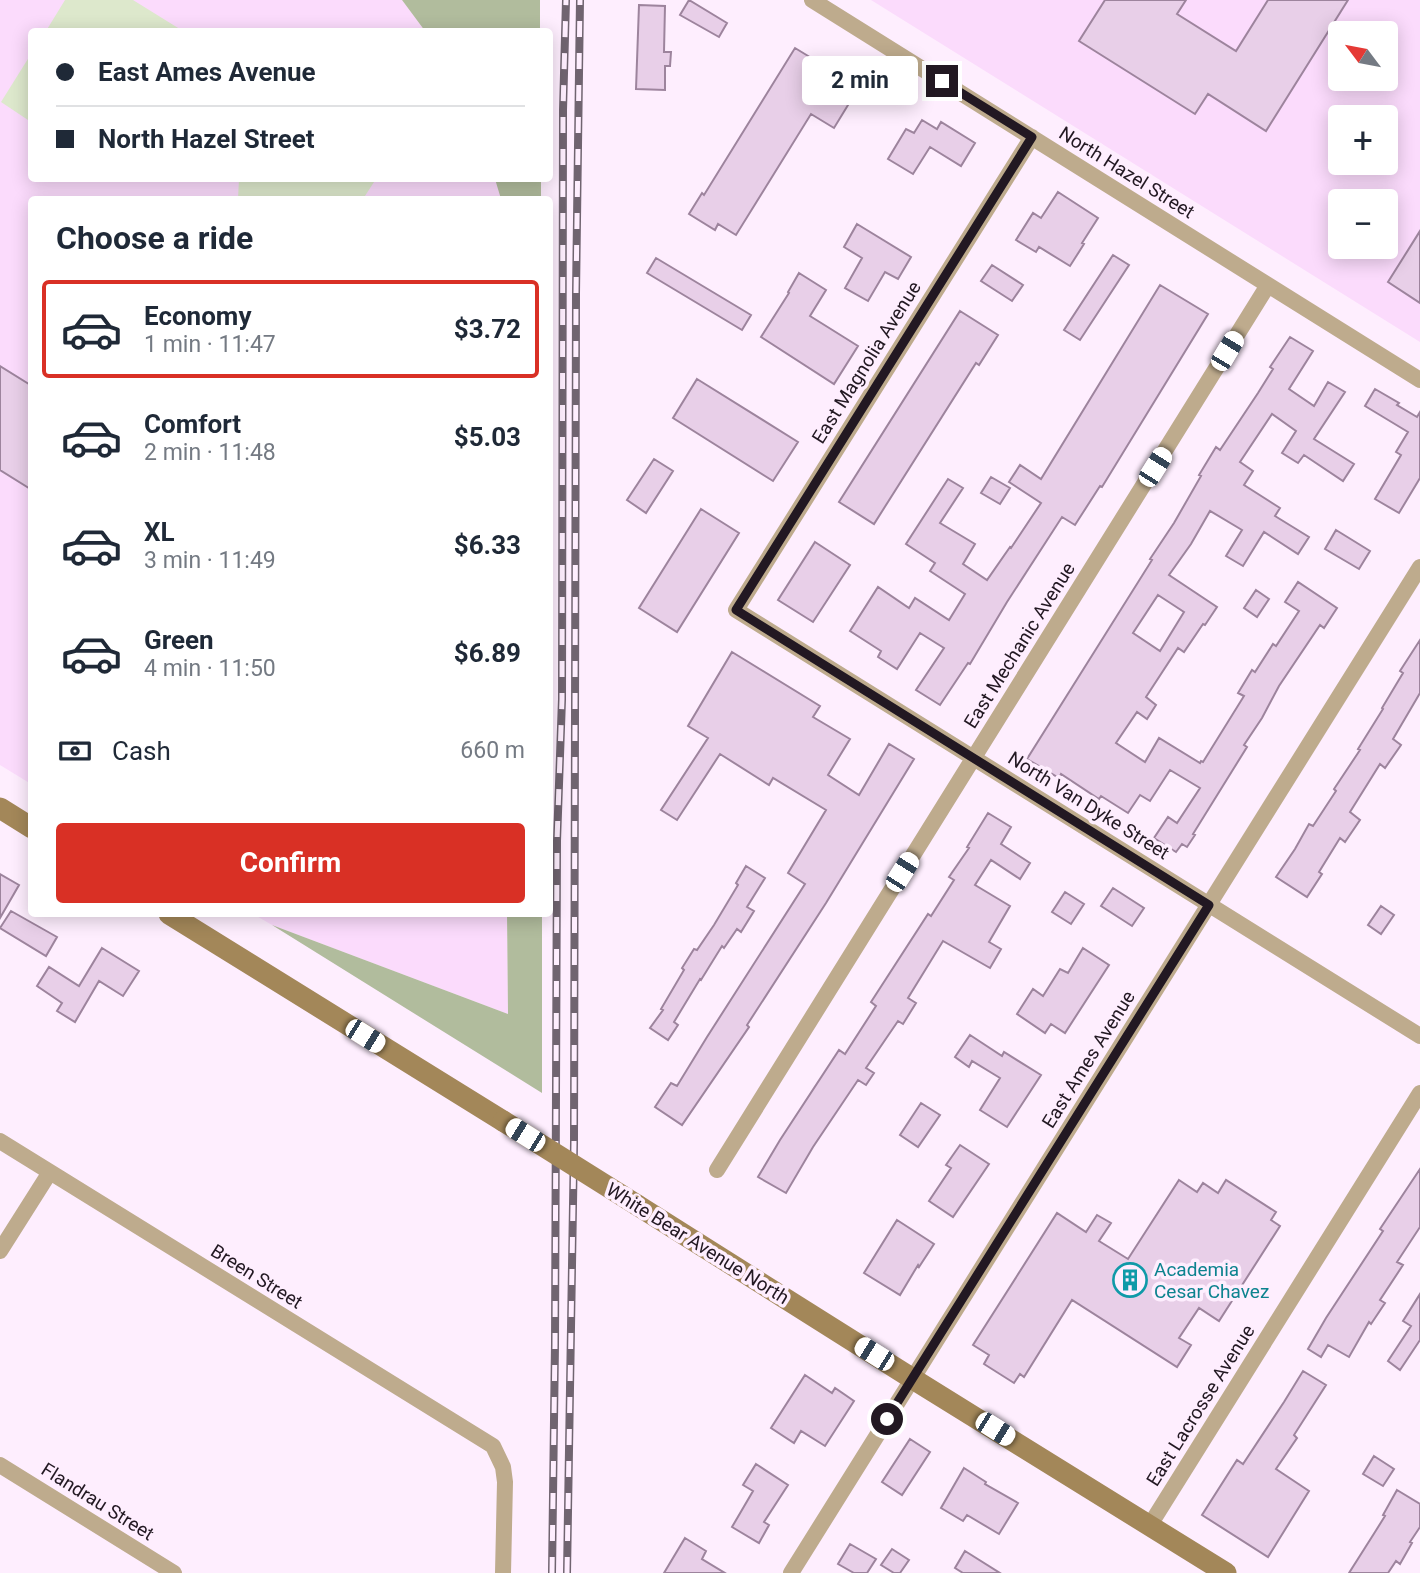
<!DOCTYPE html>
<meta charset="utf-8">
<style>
body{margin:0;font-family:Roboto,sans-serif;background:#f6f6f7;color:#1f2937;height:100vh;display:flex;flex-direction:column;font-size:26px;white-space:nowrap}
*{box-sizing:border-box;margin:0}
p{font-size:23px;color:#747a83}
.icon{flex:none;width:38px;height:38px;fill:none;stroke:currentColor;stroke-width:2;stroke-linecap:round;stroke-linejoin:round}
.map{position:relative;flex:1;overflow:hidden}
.sheet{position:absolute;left:28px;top:196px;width:525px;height:721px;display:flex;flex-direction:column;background:#fff;border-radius:7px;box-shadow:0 4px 18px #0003}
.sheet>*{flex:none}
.banner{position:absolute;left:28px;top:28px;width:525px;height:154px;border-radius:7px;box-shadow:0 4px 18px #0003;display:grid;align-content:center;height:154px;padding:0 28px;background:#fff}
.needle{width:46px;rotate:302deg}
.tools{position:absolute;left:1328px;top:21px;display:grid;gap:14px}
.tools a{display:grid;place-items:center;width:70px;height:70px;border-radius:7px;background:#fff;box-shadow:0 4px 18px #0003;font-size:35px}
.end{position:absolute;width:32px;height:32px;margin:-16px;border:9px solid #221822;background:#fff;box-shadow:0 0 0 4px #fff}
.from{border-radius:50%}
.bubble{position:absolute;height:49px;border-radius:7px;background:#fff;box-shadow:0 4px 18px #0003;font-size:23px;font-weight:700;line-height:49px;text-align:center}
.car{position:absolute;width:21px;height:42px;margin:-21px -10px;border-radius:9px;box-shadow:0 0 5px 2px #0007;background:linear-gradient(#fff 24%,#345 0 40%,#fff 0 76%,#345 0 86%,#fff 0)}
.banner b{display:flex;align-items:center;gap:24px;height:66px;font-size:26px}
.banner b+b{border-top:2px solid #e0e1e3}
.banner i{width:18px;height:18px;background:#1f2937}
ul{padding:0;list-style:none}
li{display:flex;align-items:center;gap:21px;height:98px;margin:0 14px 10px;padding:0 14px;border:4px solid transparent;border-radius:7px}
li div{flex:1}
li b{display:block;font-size:26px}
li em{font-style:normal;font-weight:700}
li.selected{border-color:#d93025}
li>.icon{width:63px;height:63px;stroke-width:1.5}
h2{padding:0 28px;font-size:32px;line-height:84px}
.pay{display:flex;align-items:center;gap:18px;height:77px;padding:0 28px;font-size:26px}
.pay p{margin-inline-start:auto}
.cta{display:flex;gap:14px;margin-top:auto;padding:14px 28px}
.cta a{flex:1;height:80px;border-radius:7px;background:#d93025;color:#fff;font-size:28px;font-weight:700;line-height:80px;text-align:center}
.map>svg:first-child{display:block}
.built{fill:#fbdbfc;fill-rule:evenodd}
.green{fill:#dde8cc}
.forest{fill:#b1bc9d}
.building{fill:#e8cfe8;stroke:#9d849d;stroke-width:2;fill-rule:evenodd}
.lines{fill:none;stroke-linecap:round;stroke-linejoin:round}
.street{stroke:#beab8d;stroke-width:16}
.secondary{stroke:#a38759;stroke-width:21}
.rail-casing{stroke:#706470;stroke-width:8}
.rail{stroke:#feeefe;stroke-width:5;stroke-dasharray:16;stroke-linecap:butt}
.secondary-bridge{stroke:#a38759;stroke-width:21}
.route{stroke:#221822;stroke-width:9}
.labels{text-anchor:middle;stroke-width:7;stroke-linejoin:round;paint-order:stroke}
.street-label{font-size:19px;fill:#221822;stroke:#feeefe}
.culture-label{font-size:19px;fill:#0d838f;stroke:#feeefe;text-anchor:start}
</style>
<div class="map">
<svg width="1420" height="1573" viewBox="0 0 1420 1573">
<rect width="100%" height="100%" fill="#feeefe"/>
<path class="built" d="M0 0H402L425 31 32 32V178H495L501 196V199L32 200 31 784 0 765Z
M871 0H1420V342ZM1340 33H1386V79H1340ZM1340 117H1386V163H1340ZM1340 201H1386V247H1340Z
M253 914H507L508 1014 272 925Z"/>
<path class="green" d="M65 0H133L183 31H46Z
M31 54V122L1 102Z
M239 179V178L376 179 363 199H238Z"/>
<path class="forest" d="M402 0H540V31H425Z
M495 179H541V199H501Z
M507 914H542V1093L272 925 508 1014Z"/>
<path class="building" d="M689 0 727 23 719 37 680 15Z
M1105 0H1186L1177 14 1236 51 1268 0H1348L1266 131 1208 94 1195 114 1079 41Z
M639 5 665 6 664 52H671L670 66H665V90L636 89Z
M795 48 859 87 834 128 811 114 736 235 718 224 715 230 689 214 702 193 704 195Z
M922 120 937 129 941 122 975 143 961 166 930 147 913 174 888 159 906 129 914 133Z
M1058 192 1098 218 1082 243 1084 244 1070 266 1039 247 1036 252 1016 240 1033 213 1041 218Z
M857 224 911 257 898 279 885 272 868 301 845 288 862 258 844 247Z
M1420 231V303L1388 282Z
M1113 255 1129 265 1080 340 1064 330Z
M656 258 751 315 742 330 647 273Z
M992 265 1023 285 1012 301 981 281Z
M799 273 826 290 810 316 858 346 834 384 761 337 789 293 788 292Z
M1160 285 1208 314 1102 487 1100 486 1075 525 1062 517 1007 602 970 664 968 663 940 705 916 690 944 648 920 633 897 669 878 657 881 651 850 631 878 587 909 608 915 598 949 620 965 594 930 571 935 563 906 544 948 479 963 488 940 523 975 544 963 564 987 580 1010 547 1011 548 1041 503 1009 482 1020 465 1041 479Z
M960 311 998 335 979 365 976 363 874 524 839 502Z
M1290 337 1313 351 1289 389 1314 406 1328 382 1345 392 1314 439 1354 464 1343 481 1304 455 1298 463 1282 453 1296 431 1272 414 1240 462 1253 471 1244 485 1280 508 1275 516 1309 537 1298 554 1264 532 1243 566 1226 556 1242 530 1210 511 1191 544 1169 575 1217 607 1205 625 1203 624 1184 652 1178 648 1146 697 1156 705 1147 719 1137 712 1116 743 1145 762 1159 738 1200 763 1201 761 1203 762 1244 696 1238 693 1252 670 1255 672 1273 644 1276 646 1299 611 1285 602 1298 582 1337 608 1324 628 1320 625 1279 686 1262 718 1244 745 1247 747 1193 834 1195 835 1187 847 1182 844 1176 852 1154 838 1168 817 1177 823 1200 788 1170 770 1150 801 1140 795 1128 813 1101 796 1099 799 1061 774 1059 778 1027 759 1152 560 1150 559 1174 523 1201 476 1199 475 1216 447 1220 450 1258 393 1273 369 1270 367ZM1158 595 1184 612 1160 651 1133 633Z
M0 366 32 386V490L0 470Z
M697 379 798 442 773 481 673 418Z
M1375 389 1399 403 1397 405 1417 417 1420 412V478L1399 513 1375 499 1401 455 1396 452 1408 432 1365 406Z
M654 459 673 471 646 513 627 500Z
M991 477 1010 488 1000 504 981 493Z
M701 509 739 533 677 632 639 608Z
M1336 530 1370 551 1359 569 1325 549Z
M815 542 850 565 813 622 778 600Z
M1256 590 1269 599 1257 617 1244 608Z
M1420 640V693L1393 739 1401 745 1385 768 1380 764 1350 812 1360 820 1345 842 1340 838 1319 872 1322 874 1307 897 1276 877 1295 849 1309 824 1313 826 1336 791 1334 789 1360 750 1358 749 1383 709 1382 708 1403 673 1400 671Z
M732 652 820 706 813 717 850 739 828 775 859 795 889 744 914 759 826 903 747 1025 749 1027 682 1125 655 1107 671 1083 677 1086 707 1037 805 884 788 873 826 810 773 778 769 785 720 754 677 820 661 810 708 738 688 726Z
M988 813 1011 827 1001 844 1030 863 1020 879 991 860 975 885 1010 906 989 942 1001 949 990 968 943 941 908 998 916 1003 903 1024 898 1021 866 1068 874 1073 866 1085 858 1080 813 1147 786 1193 758 1177 780 1140 839 1050 845 1054 876 1006 871 1002 928 914 931 916 954 880 949 877 969 848 967 847Z
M746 866 765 878 747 907 754 911 741 932 737 929 724 948 722 946 701 980 700 979 674 1022 678 1025 668 1040 650 1028 663 1010 661 1009 684 970 682 968 694 949 697 950 714 925 738 885 736 883Z
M0 874 19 885 0 918Z
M1113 888 1144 908 1132 926 1101 906Z
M1065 892 1084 904 1071 924 1052 912Z
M1381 906 1394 915 1381 934 1368 925Z
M11 911 57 937 46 956 0 928Z
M102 948 139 971 123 996 99 981 75 1022 57 1011 62 1003 37 986 49 967 79 986Z
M1083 948 1109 965 1065 1033 1051 1024 1045 1033 1017 1014 1033 989 1043 996 1060 969 1068 973Z
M970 1035 1002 1056 1004 1052 1041 1075 1007 1127 980 1110 1000 1078 972 1061 969 1067 955 1057Z
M921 1103 940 1115 918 1147 900 1135Z
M960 1145 989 1164 953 1217 929 1201 951 1168 946 1165Z
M1420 1169V1227L1397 1262 1403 1265 1380 1300 1385 1303 1371 1324 1369 1322 1349 1357 1328 1345 1321 1357 1308 1349 1326 1318 1383 1231 1380 1229Z
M1179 1180 1197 1192 1203 1183 1218 1193 1226 1180 1276 1212 1271 1220 1280 1226 1219 1321 1199 1308 1179 1338 1191 1345 1177 1367 1072 1300 1024 1377 1020 1374 1014 1383 984 1364 989 1355 973 1345 1057 1213 1086 1232 1097 1215 1111 1223 1099 1241 1128 1259Z
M897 1220 934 1244 919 1267 918 1265 900 1295 864 1273Z
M1420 1294V1340L1400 1370 1388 1361 1411 1326 1403 1321Z
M1303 1371 1326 1385 1294 1435 1297 1438 1276 1469 1309 1491 1268 1557 1202 1515 1237 1460 1243 1464 1284 1402Z
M805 1375 832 1393 835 1388 854 1401 825 1446 801 1431 794 1443 771 1428Z
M910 1439 930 1452 902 1495 882 1482Z
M1374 1456 1394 1469 1383 1486 1363 1474Z
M756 1464 788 1485 764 1522 769 1525 759 1543 732 1527 753 1491 743 1485Z
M964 1468 986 1482 985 1484 1018 1503 999 1534 967 1515 963 1521 941 1508Z
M1397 1490 1420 1504V1527L1410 1542 1412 1543 1400 1564 1396 1561 1388 1573H1349L1375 1532 1385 1516 1383 1515Z
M685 1538 706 1551 702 1559 725 1573H664Z
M850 1544 876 1559 867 1573H854L838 1564Z
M892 1549 909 1560 900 1573H894L881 1565Z
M965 1551 1000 1573H963L955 1568Z"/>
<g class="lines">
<path class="street" d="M812 0 1420 380
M1032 137 736 610 1420 1036
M0 1141 493 1446 503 1467 505 1482 503 1573
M717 1170 1268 285
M0 1251 50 1172
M0 1465 174 1573
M1150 1525 1420 1093
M791 1573 1420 567"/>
<path class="secondary" d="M0 808 32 828
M169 914 503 1121
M637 1205 913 1379 1226 1573"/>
<g class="rail-casing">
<path id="rail" d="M552 1573 555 1344 557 841 562 699 563 110 566 0
M567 1573 574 1143 576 293 580 0"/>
</g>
<use href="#rail" class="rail"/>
<path class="secondary-bridge" d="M503 1121 637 1205"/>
</g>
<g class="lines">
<path class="route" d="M887 1419 1209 905 736 610 1032 137 942 81"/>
</g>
<defs>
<g id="building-ring" transform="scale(1.75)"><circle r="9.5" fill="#feeefe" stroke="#0f9aa8" stroke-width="1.5"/><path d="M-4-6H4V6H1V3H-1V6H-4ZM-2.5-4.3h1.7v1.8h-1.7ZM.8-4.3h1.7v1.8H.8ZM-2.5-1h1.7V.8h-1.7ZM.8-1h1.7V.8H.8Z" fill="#0f9aa8"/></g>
</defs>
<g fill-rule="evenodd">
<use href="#building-ring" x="1130" y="1280"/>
</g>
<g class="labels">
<g class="street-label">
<text transform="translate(1127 172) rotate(32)" y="7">North Hazel Street</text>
<text transform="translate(866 362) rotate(-58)" y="7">East Magnolia Avenue</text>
<text transform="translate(1019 645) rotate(-58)" y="7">East Mechanic Avenue</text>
<text transform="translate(1089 805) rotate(32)" y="7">North Van Dyke Street</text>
<text transform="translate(1088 1059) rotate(-58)" y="7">East Ames Avenue</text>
<text transform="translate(698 1243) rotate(32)" y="7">White Bear Avenue North</text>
<text transform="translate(257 1276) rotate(32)" y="7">Breen Street</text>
<text transform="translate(1200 1405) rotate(-58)" y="7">East Lacrosse Avenue</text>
<text transform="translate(98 1501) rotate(32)" y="7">Flandrau Street</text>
</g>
<g class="culture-label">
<text x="1154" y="1276">Academia<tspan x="1154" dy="22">Cesar Chavez</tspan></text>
</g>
</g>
</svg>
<div class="tools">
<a><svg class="needle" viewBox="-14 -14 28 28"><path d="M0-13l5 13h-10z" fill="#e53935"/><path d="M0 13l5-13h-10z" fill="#747a83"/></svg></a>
<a>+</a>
<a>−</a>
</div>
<i class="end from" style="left:887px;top:1419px"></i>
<i class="end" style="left:942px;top:81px"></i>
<div class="bubble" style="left:802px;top:56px;width:116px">2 min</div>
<i class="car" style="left:1227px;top:351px;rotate:31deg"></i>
<i class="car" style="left:1155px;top:467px;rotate:32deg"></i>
<i class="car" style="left:902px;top:872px;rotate:32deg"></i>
<i class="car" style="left:365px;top:1036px;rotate:122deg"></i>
<i class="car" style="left:525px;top:1135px;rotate:302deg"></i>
<i class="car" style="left:874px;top:1354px;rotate:302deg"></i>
<i class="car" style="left:995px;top:1429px;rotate:122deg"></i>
<div class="banner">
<b><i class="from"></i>East Ames Avenue</b>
<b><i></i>North Hazel Street</b>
</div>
<section class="sheet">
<h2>Choose a ride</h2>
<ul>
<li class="selected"><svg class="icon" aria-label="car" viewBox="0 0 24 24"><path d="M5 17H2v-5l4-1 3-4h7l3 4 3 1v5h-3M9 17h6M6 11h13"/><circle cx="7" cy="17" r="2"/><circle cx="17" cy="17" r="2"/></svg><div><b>Economy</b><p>1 min · 11:47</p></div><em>$3.72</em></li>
<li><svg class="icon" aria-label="car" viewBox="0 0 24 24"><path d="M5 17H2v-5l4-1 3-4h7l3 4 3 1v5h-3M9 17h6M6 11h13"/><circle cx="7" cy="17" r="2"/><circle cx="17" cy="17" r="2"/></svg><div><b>Comfort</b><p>2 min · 11:48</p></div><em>$5.03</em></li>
<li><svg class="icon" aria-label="car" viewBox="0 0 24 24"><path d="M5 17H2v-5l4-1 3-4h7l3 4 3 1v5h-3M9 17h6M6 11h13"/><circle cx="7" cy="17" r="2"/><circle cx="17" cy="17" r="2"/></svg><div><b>XL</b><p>3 min · 11:49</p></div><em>$6.33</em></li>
<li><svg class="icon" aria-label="car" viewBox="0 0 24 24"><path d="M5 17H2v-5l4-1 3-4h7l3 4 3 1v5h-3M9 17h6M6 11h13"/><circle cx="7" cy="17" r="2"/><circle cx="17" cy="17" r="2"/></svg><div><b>Green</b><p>4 min · 11:50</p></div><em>$6.89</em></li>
</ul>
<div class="pay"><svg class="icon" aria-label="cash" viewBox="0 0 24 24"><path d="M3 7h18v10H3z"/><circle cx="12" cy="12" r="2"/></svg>Cash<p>660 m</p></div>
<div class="cta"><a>Confirm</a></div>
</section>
</div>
